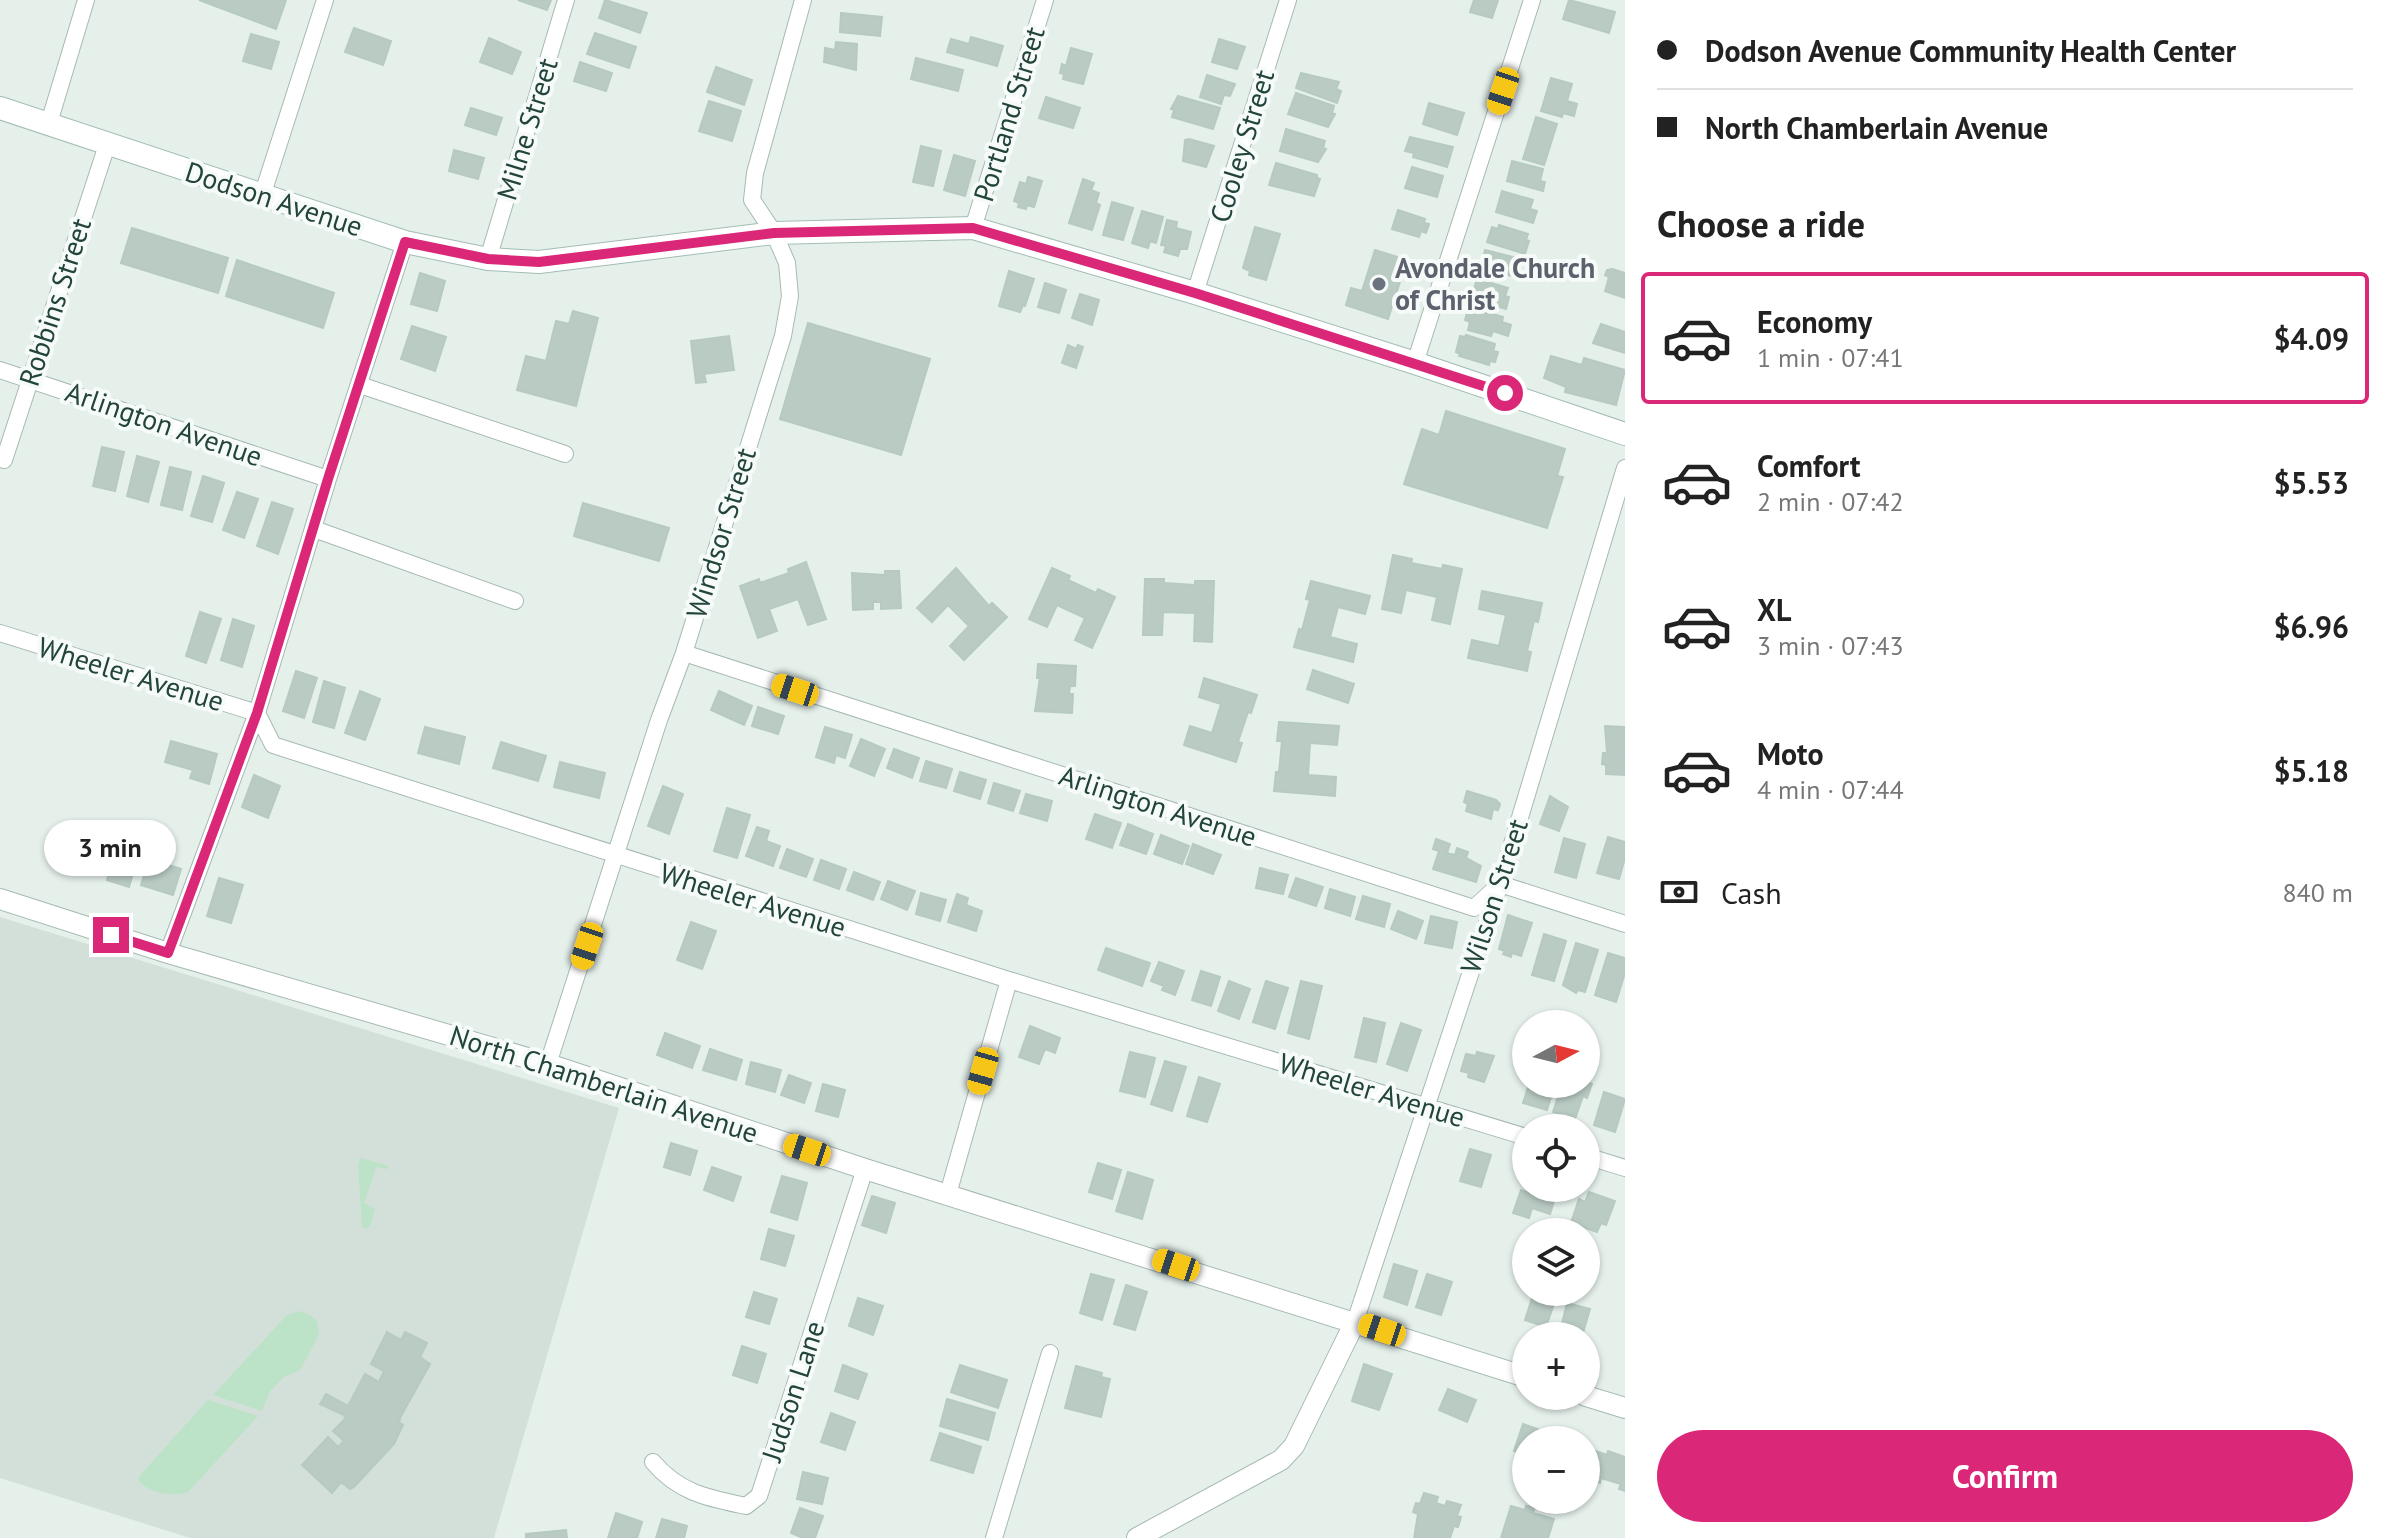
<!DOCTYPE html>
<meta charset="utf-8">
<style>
body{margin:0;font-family:"PT Sans",sans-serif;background:#f6f6f6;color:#222;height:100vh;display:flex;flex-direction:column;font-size:30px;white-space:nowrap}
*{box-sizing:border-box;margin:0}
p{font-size:26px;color:#767676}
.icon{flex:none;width:44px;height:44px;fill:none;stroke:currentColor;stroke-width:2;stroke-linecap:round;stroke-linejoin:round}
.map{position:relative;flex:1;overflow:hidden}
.panel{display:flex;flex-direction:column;background:#fff;width:760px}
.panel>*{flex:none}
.hud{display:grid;align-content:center;height:176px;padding:0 32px;background:#fff}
.needle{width:52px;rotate:83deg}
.controls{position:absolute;left:1512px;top:1010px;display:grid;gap:16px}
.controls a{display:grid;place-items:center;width:88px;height:88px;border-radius:50%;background:#fff;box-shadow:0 2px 6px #0004;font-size:40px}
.end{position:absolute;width:36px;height:36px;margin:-18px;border:10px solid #db2777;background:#fff;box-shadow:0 0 0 4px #fff}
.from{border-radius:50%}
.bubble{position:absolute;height:56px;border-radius:28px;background:#fff;box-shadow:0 2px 6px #0004;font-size:26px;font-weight:800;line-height:56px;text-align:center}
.car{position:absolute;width:24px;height:48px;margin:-24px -12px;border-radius:10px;box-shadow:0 0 6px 2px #0007;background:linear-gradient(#f5c518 24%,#345 0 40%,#f5c518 0 76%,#345 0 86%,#f5c518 0)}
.hud b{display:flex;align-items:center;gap:28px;height:76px;font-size:30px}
.hud b+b{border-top:2px solid #e0e0e0}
.hud i{width:20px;height:20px;background:#222}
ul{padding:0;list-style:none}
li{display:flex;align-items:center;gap:24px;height:132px;margin:0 16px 12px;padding:0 16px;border:4px solid transparent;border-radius:8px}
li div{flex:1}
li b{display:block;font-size:30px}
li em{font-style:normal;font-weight:800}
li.selected{border-color:#db2777}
li>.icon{width:72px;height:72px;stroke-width:1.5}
h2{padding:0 32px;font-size:36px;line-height:96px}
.pay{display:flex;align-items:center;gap:20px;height:88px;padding:0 32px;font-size:30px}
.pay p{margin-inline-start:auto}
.cta{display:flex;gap:16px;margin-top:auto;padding:16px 32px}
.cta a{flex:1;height:92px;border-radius:48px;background:#db2777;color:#fff;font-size:32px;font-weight:800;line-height:92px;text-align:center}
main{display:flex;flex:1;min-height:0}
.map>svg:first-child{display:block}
.built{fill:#d3e0da}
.green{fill:#bce2c7}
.building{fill:#bacbc4;stroke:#b6cac2;stroke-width:2}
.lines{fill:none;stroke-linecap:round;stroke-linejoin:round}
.minor-casing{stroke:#a7b9b3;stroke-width:18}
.tertiary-casing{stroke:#a7b9b3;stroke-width:22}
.secondary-casing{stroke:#a2bdb4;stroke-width:24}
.minor{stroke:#fff;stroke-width:16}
.tertiary{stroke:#fff;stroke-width:20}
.secondary{stroke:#fff;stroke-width:22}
.route{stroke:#db2777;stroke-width:10}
.worship-dot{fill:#6b7280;stroke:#f6fbf9;stroke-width:3}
.labels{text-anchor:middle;stroke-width:8;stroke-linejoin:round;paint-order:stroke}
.street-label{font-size:28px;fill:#22443b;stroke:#f6fbf9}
.worship-label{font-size:28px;font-weight:bold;fill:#5b616d;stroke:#f6fbf9;text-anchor:start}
</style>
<main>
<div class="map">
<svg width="1625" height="1538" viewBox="0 0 1625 1538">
<rect width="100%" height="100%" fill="#e5f0eb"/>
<path class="built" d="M0 917 619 1108 494 1538H190L0 1478Z"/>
<path class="green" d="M361 1158 389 1166 387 1169 376 1167 364 1203 375 1209 370 1226 366 1229 362 1227 358 1164Z
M298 1311 309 1314 317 1321 319 1335 300 1370 284 1377 270 1391 262 1411 213 1395 286 1316Z
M208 1400 258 1416 189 1491C174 1498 148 1493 138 1480L141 1474Z"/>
<path class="building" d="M199 0H286L276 29Z
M518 0H551L547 10Z
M605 0 647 13 640 33 599 18Z
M1474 0H1498L1492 18 1470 12Z
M1569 0 1615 12 1609 33 1563 19Z
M841 13 882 17 880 36 840 32Z
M354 28 391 41 383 65 345 52Z
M595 33 636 47 629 68 587 54Z
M251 34 279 42 271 69 243 61Z
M971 37 1003 46 997 66 947 52 951 39 969 44Z
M489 38 521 52 512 74 480 62Z
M1219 39 1245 47 1237 69 1212 62Z
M836 42 857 44 856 70 824 62 825 48 835 50Z
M1071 48 1092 54 1083 84 1063 79 1064 74 1060 73 1062 64 1066 66Z
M916 58 963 70 958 91 911 79Z
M580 62 612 73 606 91 574 81Z
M716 67 752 80 744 105 707 92Z
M1301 73 1339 82 1336 89 1341 91 1337 103 1296 88Z
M1207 75 1235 84 1230 96 1224 95 1221 104 1200 97Z
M1551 78 1572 84 1567 101 1577 104 1574 116 1563 113 1562 117 1541 111Z
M1296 93 1334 106 1332 113 1335 114 1328 127 1288 114Z
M1178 96 1220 108 1213 129 1172 117 1174 110 1171 109Z
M1046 97 1080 108 1073 128 1039 118Z
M709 101 741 111 732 141 699 131Z
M1429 103 1464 113 1457 135 1423 124Z
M471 108 502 118 496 135 465 125Z
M1536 117 1557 124 1544 165 1523 159Z
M1286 129 1325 141 1323 148 1326 149 1318 162 1280 151Z
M1410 137 1453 147 1447 167 1413 157 1414 153 1405 151Z
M1189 139 1214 146 1206 167 1183 161 1185 140Z
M921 146 941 151 933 186 913 182Z
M454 150 484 158 478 179 449 171Z
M954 155 975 161 965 196 944 190Z
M1512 161 1543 169 1540 181 1545 182 1543 191 1507 181Z
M1276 163 1317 175V178L1320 179 1314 196 1269 185Z
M1412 167 1443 176 1437 197 1405 188Z
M1028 177 1042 181 1034 207 1027 205 1026 209 1018 207 1019 203 1014 201 1020 182 1026 184Z
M1083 179 1094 183 1091 190 1099 193 1096 203 1100 205 1092 230 1069 223Z
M1502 191 1533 200 1530 209 1537 211 1533 223 1496 212Z
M1112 202 1133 208 1123 240 1103 235Z
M1398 210 1425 219 1424 223 1429 224 1426 233 1421 231 1419 237 1392 229Z
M1142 211 1163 217 1156 243 1150 241 1148 248 1132 243Z
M1167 220 1177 222 1176 228 1191 232 1187 249H1180L1178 256 1164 252 1166 246 1161 245Z
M1499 225 1528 234 1526 240 1529 241 1525 254 1487 242 1492 227 1498 229Z
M1255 227 1280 234 1266 280 1249 275 1250 271 1243 268Z
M132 228 228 258 218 293 121 263Z
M1375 250 1407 260 1388 319 1346 305 1351 288 1362 291Z
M1485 250 1513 257 1512 276 1508 275 1507 277 1480 270Z
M237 260 334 293 323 328 226 296Z
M1612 269 1625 273V298L1605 291 1609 277 1605 275 1607 270Z
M1009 271 1034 279 1025 306 1023 305 1020 312 999 306Z
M420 273 445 281 437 311 411 304Z
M1477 279 1508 288 1505 296 1509 297 1506 309 1471 299Z
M1045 283 1066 290 1059 313 1038 307Z
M1080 294 1099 300 1092 325 1072 318Z
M1469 307 1503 317 1502 322 1511 325 1508 336 1493 331 1491 336 1468 330 1470 322 1465 320Z
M573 311 598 318 576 406 517 390 526 356 546 361 556 321 569 324Z
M808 323 930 359 901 455 780 419Z
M1601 324 1625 332V353L1593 343Z
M412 326 446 337 435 371 401 359Z
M1466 335 1495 344 1493 351 1498 352 1495 362 1490 361 1489 365 1459 356 1460 354 1456 352 1460 336 1465 337Z
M729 336 734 370 704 374 706 382 696 383 691 341Z
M1068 345 1076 349 1078 345 1083 347 1076 368 1062 363Z
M1551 356 1582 365 1584 358 1625 370 1616 405 1565 392 1566 387 1544 378Z
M1446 411 1565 449 1557 476 1563 477 1547 528 1404 484 1422 429 1439 435Z
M102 447 124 452 115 491 93 486Z
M137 456 159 462 148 502 127 496Z
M170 467 191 472 182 510 161 505Z
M203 476 224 483 212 522 191 516Z
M237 492 258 499 244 538 223 530Z
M272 502 293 509 278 554 257 546Z
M583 503 669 528 659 561 574 536Z
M1393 555 1412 559 1411 563 1442 569 1443 565 1462 569 1450 624 1432 620 1437 597 1406 590 1401 613 1382 609Z
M806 562 826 619 808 625 798 599 769 609 777 631 758 638 740 586 759 579 760 583 789 573 788 569Z
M956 568 989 606 992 603 1007 617 964 660 950 646 969 626 948 605 932 622 917 608Z
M1052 568 1070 576 1068 580 1096 593 1098 589 1115 597 1092 648 1075 640 1085 618 1057 605 1047 627 1029 619Z
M885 571H899L901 608 881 609V602H873V609L853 610 852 573 885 575Z
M1145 579H1164V583L1195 585V581H1214L1212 642 1194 641 1195 613 1163 612 1162 635H1143Z
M1311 581 1370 596 1365 614 1338 607 1330 637 1357 644 1353 662 1294 647 1299 629 1302 630 1310 600 1306 599Z
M1482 591 1542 603 1538 622 1534 621 1527 651 1531 652 1527 671 1468 658 1472 640 1499 646 1506 615 1479 609Z
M200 612 221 619 206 663 186 656Z
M233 619 254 626 242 667 221 660Z
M1038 664 1076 666 1075 686H1070L1069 694H1073L1072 713 1035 711 1040 678H1037Z
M1313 670 1354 684 1348 703 1307 689Z
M296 671 317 678 304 718 283 711Z
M1204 678 1257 695 1251 713 1248 712 1238 742 1242 743 1236 762 1184 745 1190 726 1212 733 1221 704 1199 697Z
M324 681 345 688 334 728 313 722Z
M360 691 380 699 365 740 345 733Z
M719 691 752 706 744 725 711 710Z
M758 707 784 716 778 734 752 726Z
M1279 722 1339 726 1337 745 1310 743 1308 775 1336 777 1335 796 1274 791 1276 772H1279L1282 741H1277Z
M1605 726 1625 727 1624 775 1606 774V765L1602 764 1603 753H1607Z
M425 727 465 737 459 764 418 753Z
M825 727 852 735 845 758 836 755 834 763 816 757Z
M861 739 885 749 874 776 850 766Z
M171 741 217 754 209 784 190 778 193 770 165 762Z
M501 742 546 756 538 781 493 768Z
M894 749 919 758 912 778 887 768Z
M926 761 952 769 946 788 920 781Z
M560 762 605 773 599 798 554 787Z
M960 772 986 780 980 799 954 791Z
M254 775 280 786 268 818 242 807Z
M994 783 1020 791 1013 811 988 803Z
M663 786 683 794 669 834 648 826Z
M1467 791 1496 800 1500 804 1498 810 1493 809 1491 819 1466 811 1468 804 1464 802Z
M1026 794 1052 801 1047 821 1020 813Z
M1550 796 1568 807 1559 831 1540 824Z
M727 808 750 815 737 858 714 851Z
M1095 814 1121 823 1112 848 1086 839Z
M1128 824 1153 834 1146 854 1120 845Z
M757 827 769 831 766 841 780 846 773 866 746 856Z
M1161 835 1189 846 1182 864 1154 854Z
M1608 837 1625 842V858L1619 879 1597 873Z
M1564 838 1585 844 1576 878 1555 872Z
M1436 839 1450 844 1447 853 1455 855 1457 848 1468 852 1466 858 1481 866 1476 882 1433 869 1439 851 1433 849Z
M118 842 140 849 129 887 107 880Z
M1193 844 1221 855 1213 874 1186 864Z
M787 849 813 859 806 877 780 868Z
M149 859 181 869 173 895 141 885Z
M821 860 846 869 839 889 814 880Z
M1260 868 1288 875 1283 894 1256 888Z
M854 872 880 882 873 900 847 890Z
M219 878 243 885 231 923 207 916Z
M1296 878 1323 887 1316 906 1289 897Z
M888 881 915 891 907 910 881 899Z
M1330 889 1355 897 1350 916 1325 908Z
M921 893 946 900 940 921 916 914Z
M957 894 968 898 966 905 982 911 976 931 948 922Z
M1363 896 1390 904 1384 927 1356 919Z
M1398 911 1423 921 1416 939 1391 929Z
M1508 915 1532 923 1521 956 1512 953 1511 957 1503 954 1505 951 1499 949Z
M1431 916 1457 922 1452 948 1425 943Z
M691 922 716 931 702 969 677 960Z
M1544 934 1566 941 1554 981 1532 975Z
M1576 943 1598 950 1585 992 1578 990 1576 993 1563 985Z
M1106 948 1150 963 1142 986 1098 970Z
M1608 953 1625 958V973L1616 1002 1595 995Z
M1159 962 1184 971 1175 995 1162 990 1164 986 1151 981Z
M1201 971 1220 977 1211 1006 1192 1000Z
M1229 981 1250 989 1239 1019 1218 1011Z
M1266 981 1288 988 1275 1029 1253 1022Z
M1301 981 1322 986 1309 1039 1288 1033Z
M1364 1018 1385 1023 1376 1062 1355 1057Z
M1401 1023 1421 1030 1407 1071 1387 1064Z
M1030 1026 1060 1038 1055 1053 1045 1049 1039 1064 1019 1057Z
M665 1033 700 1046 692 1068 657 1055Z
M710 1049 742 1060 736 1080 703 1070Z
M1130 1052 1155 1058 1145 1097 1120 1091Z
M1477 1052 1494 1056 1484 1082 1468 1077 1469 1073 1461 1071 1466 1054 1476 1056Z
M1165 1061 1186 1067 1172 1111 1151 1104Z
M751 1062 781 1070 775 1092 746 1084Z
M789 1075 811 1083 804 1103 781 1095Z
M1199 1077 1220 1084 1207 1122 1187 1116Z
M1586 1082 1592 1084 1587 1098 1583 1096 1575 1119 1553 1112 1562 1084H1586Z
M823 1084 845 1090 838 1117 816 1111Z
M1529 1084H1555L1547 1110 1523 1103Z
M1604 1092 1625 1099 1615 1132 1594 1125Z
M671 1143 697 1151 690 1175 664 1167Z
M1470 1149 1491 1155 1481 1187 1460 1181Z
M1098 1163 1121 1170 1112 1199 1089 1192Z
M712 1167 741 1177 733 1201 704 1190Z
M1128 1172 1153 1180 1142 1219 1116 1211Z
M782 1176 807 1183 797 1220 771 1212Z
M1533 1188H1558L1550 1214 1532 1208 1529 1218 1513 1213 1521 1190 1532 1194Z
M1589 1192 1615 1201 1606 1225 1601 1223 1597 1232 1571 1223 1579 1199 1585 1202Z
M872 1196 895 1203 886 1233 862 1225Z
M769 1229 794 1236 785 1266 761 1259Z
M1394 1264 1417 1271 1407 1305 1384 1297Z
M1091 1274 1114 1280 1102 1320 1080 1313Z
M1427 1274 1452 1282 1441 1315 1416 1307Z
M1126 1285 1147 1292 1135 1330 1114 1324Z
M754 1292 777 1299 769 1324 746 1317Z
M1534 1292H1558L1546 1327 1525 1320Z
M858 1298 883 1306 873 1335 849 1326Z
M1567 1303 1590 1309 1582 1336H1559Z
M387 1332 401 1340 405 1332 427 1343 420 1357 430 1364 401 1416 399 1422 403 1425 394 1444 354 1487 350 1489 341 1482 332 1493 302 1465 328 1437 338 1447 344 1441 333 1431 345 1419 344 1415 320 1404 326 1394 348 1406 365 1374 379 1382 384 1371 371 1364Z
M742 1346 766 1354 757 1383 733 1375Z
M1364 1364 1392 1374 1379 1410 1352 1401Z
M843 1365 867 1374 858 1399 835 1391Z
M960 1365 1007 1380 998 1408 951 1392Z
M1076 1366 1102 1373 1101 1377 1110 1379 1101 1417 1065 1408Z
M1448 1389 1476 1400 1467 1422 1439 1410Z
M947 1399 995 1413 988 1440 940 1426Z
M831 1413 855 1422 845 1450 821 1442Z
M1523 1424 1546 1432 1545 1435 1562 1440H1526V1454L1514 1451Z
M940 1433 981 1447 973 1473 931 1460Z
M1586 1445 1587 1448 1607 1455 1608 1451 1625 1457V1491L1619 1489 1621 1484 1601 1478 1600 1483 1586 1476Z
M803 1472 828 1478 822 1504 797 1499Z
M1424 1493 1438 1497 1436 1503 1445 1506 1447 1501 1461 1505 1457 1516 1461 1517 1458 1527 1454 1526 1450 1538H1414L1418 1514 1413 1512 1416 1503 1420 1504Z
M1511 1506 1525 1510 1526 1506 1535 1508 1533 1513 1554 1519 1548 1538H1501Z
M800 1508 823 1516 815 1538H803L791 1533Z
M616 1513 642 1522 637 1538H608Z
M662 1519 687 1526 684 1538H656Z
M566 1530 567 1538H526V1534Z"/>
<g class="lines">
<g class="minor-casing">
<path id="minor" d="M49 123 86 0
M263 193 325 0
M973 228 1045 0
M488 259 566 0
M1195 293 1288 0
M1415 363 1532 0
M0 370 328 479
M360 385 565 454
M4 460 107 145
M314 529 515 601
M0 633 257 713 273 745 1009 980 1526 1137
M684 653 1474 908 1500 884 1625 924
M168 953 257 713 328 479 405 242
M548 1064 659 720 684 653 783 336 790 296 787 263 774 233 752 200 755 173 803 0
M1586 1156 1625 1168
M948 1194 1009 980
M1355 1322 1500 884 1625 468
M653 1462C679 1493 708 1498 746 1506L759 1496 865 1169
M994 1538 1050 1353"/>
</g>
<g class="tertiary-casing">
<path id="tertiary" d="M0 899 168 953 548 1064 865 1169 1526 1377
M1586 1396 1625 1408
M1137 1538 1281 1460 1294 1446 1355 1322"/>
</g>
<g class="secondary-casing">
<path id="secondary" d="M0 108 405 242 488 259 539 262 774 233 973 228 1195 293 1415 363 1625 434"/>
</g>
<use href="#minor" class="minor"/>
<use href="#tertiary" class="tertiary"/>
<use href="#secondary" class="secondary"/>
</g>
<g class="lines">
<path class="route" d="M111 935 168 953 257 713 328 479 405 242 488 259 539 262 774 233 973 228 1195 293 1505 393"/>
</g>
<circle class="worship-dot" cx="1379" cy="284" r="8"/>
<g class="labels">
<g class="street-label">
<text transform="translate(1009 114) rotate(-73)" y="10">Portland Street</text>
<text transform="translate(527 129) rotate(-73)" y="10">Milne Street</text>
<text transform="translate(1242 146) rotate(-73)" y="10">Cooley Street</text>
<text transform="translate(274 199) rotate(18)" y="10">Dodson Avenue</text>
<text transform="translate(55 302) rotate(-72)" y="10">Robbins Street</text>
<text transform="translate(164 424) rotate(19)" y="10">Arlington Avenue</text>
<text transform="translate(721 533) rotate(-73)" y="10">Windsor Street</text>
<text transform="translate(131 674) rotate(17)" y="10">Wheeler Avenue</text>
<text transform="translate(1158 806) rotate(18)" y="10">Arlington Avenue</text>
<text transform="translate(1494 896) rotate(-72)" y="10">Wilson Street</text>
<text transform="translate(753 900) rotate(17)" y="10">Wheeler Avenue</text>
<text transform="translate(604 1084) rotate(18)" y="10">North Chamberlain Avenue</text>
<text transform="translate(1372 1090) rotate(17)" y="10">Wheeler Avenue</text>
<text transform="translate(793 1391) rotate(-72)" y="10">Judson Lane</text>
</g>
<g class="worship-label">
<text x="1395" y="278">Avondale Church<tspan x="1395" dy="32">of Christ</tspan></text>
</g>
</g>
</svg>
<div class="controls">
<a><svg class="needle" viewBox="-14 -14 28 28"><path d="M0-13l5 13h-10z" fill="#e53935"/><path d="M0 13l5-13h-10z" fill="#767676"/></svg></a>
<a><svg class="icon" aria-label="locate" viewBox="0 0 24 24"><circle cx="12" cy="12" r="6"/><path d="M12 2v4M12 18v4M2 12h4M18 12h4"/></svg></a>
<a><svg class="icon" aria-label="layers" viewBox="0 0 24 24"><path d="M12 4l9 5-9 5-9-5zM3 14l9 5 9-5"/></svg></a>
<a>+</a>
<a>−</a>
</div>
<i class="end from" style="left:1505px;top:393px"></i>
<i class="end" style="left:111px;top:935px"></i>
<div class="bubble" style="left:44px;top:820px;width:132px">3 min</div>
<i class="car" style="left:1503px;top:91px;rotate:198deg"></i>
<i class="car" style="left:795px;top:690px;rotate:288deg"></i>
<i class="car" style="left:587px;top:946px;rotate:198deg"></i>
<i class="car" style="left:983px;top:1071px;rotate:196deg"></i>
<i class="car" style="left:807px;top:1150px;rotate:288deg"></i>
<i class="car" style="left:1176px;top:1265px;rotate:288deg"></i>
<i class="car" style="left:1382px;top:1330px;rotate:288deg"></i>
</div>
<section class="panel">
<div class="hud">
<b><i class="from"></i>Dodson Avenue Community Health Center</b>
<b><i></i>North Chamberlain Avenue</b>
</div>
<h2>Choose a ride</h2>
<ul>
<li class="selected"><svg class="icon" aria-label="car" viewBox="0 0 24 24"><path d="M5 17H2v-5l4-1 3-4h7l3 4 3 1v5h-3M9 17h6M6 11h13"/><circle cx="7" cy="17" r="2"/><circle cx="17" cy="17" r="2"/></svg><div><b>Economy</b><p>1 min · 07:41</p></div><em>$4.09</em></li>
<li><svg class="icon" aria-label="car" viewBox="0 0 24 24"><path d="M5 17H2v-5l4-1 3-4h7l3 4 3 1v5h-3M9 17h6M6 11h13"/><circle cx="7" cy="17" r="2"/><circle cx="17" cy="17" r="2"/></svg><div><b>Comfort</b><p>2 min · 07:42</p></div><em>$5.53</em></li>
<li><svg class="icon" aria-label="car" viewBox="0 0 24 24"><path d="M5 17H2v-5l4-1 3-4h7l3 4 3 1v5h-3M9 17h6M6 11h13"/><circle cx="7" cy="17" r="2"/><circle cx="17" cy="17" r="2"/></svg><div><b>XL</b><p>3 min · 07:43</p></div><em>$6.96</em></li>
<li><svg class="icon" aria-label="car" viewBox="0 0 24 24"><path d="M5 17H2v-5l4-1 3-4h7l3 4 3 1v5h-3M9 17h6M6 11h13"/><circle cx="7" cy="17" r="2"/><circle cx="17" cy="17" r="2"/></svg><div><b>Moto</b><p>4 min · 07:44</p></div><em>$5.18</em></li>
</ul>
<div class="pay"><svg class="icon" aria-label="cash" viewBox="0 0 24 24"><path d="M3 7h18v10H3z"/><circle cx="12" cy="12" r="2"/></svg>Cash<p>840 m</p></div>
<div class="cta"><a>Confirm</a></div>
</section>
</main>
